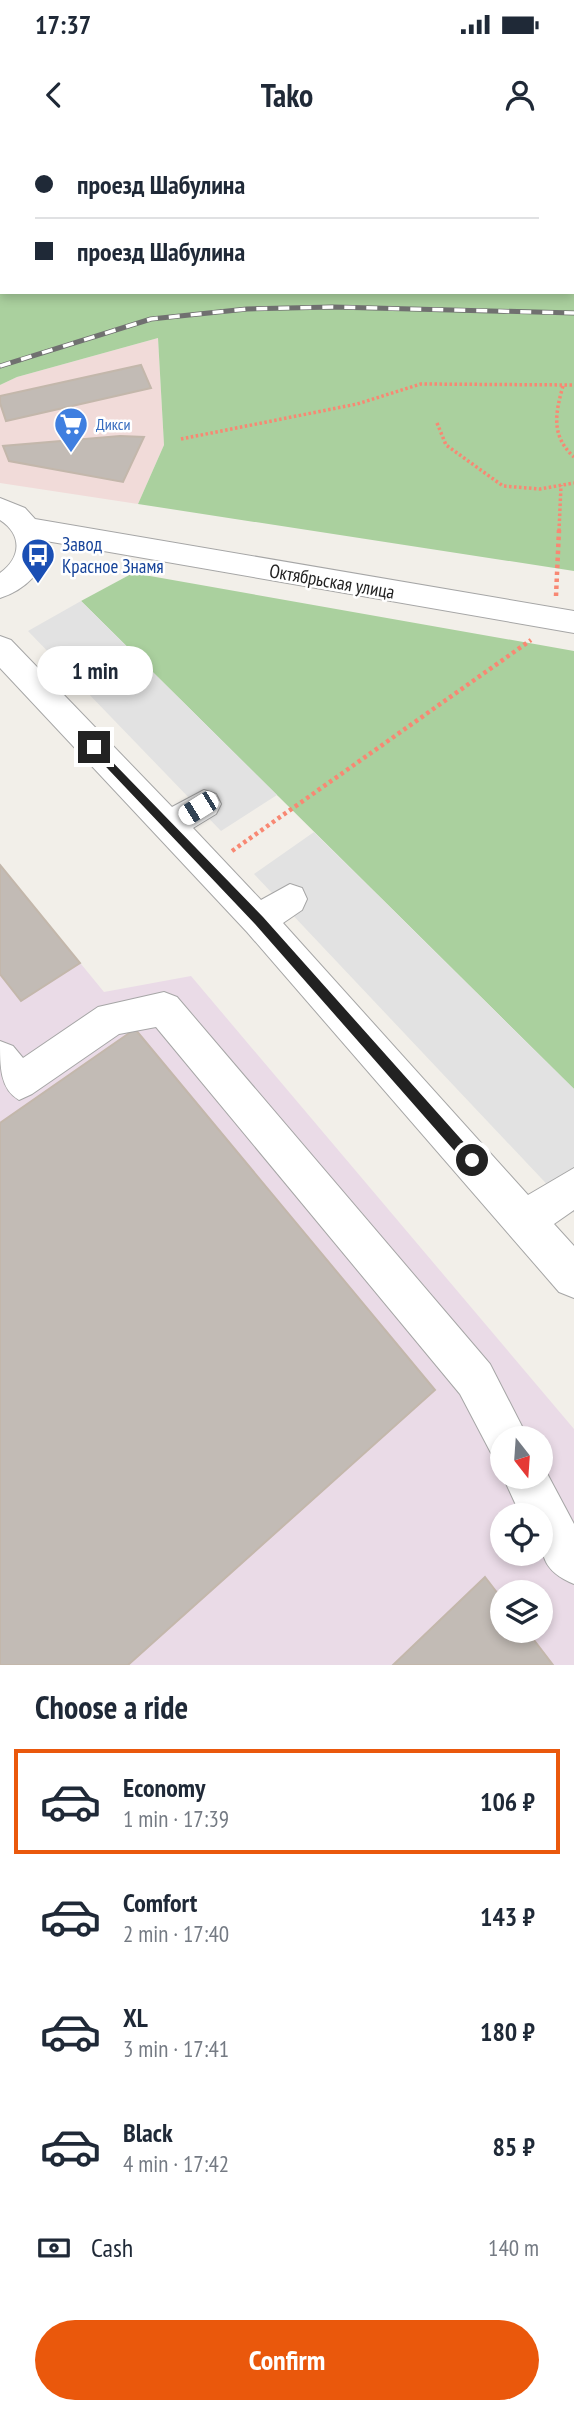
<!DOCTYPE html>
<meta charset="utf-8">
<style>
body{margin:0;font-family:"PT Sans Narrow",sans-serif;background:#f2f2f3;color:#1f2937;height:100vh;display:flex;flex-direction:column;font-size:26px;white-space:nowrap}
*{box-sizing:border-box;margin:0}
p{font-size:23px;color:#747a83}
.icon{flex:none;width:38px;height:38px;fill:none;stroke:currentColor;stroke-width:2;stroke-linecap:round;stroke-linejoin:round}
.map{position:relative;height:1525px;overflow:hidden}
.drawer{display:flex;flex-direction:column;background:#fff;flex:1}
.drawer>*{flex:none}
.hud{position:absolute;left:0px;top:0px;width:574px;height:154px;box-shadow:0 4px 10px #0003;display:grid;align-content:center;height:154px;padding:0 35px;background:#fff}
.needle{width:46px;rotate:163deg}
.fabs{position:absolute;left:490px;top:1286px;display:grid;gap:14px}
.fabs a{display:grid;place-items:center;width:63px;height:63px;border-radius:50%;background:#fff;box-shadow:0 4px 10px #0003;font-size:35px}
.end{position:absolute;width:32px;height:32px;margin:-16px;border:9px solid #222;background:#fff;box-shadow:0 0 0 4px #fff}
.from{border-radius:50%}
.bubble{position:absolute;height:49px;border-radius:24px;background:#fff;box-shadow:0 4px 10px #0003;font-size:23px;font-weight:600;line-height:49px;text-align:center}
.car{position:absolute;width:21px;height:42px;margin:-21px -10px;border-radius:9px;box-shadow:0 0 5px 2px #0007;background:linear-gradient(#fff 24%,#345 0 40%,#fff 0 76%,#345 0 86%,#fff 0)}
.hud b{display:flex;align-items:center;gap:24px;height:66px;font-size:26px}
.hud b+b{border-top:2px solid #e0e1e3}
.hud i{width:18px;height:18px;background:#1f2937}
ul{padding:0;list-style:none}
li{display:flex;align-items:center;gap:21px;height:105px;margin:0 14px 10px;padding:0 21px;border:4px solid transparent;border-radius:0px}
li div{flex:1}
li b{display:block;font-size:26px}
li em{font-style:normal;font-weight:600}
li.active{border-color:#ea580c}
li>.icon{width:63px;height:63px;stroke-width:1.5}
h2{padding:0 35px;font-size:32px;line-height:84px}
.pay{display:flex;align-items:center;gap:18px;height:77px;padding:0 35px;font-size:26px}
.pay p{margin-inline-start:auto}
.button{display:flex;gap:14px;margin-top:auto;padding:14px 35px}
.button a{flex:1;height:80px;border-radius:42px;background:#ea580c;color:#fff;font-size:28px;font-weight:600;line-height:80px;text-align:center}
.status{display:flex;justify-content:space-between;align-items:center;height:49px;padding:0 35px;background:#fff;direction:ltr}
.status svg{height:19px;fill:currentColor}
header{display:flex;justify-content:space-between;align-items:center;height:91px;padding:0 35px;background:#fff;font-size:32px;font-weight:600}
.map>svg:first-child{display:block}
.commercial{fill:#f1dbd9}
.industrial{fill:#eadbe7;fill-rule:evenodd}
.forest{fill:#aad09e}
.parking{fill:#e2e2e2}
.building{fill:#c2bbb5;stroke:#c3b7ab;stroke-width:2}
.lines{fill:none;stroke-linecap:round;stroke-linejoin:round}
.minor-casing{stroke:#a6a6a6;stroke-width:2}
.path-far1{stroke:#f88873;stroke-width:3.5;stroke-dasharray:2.5 2.5;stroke-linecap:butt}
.path{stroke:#f88873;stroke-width:4.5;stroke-dasharray:3.5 3.5;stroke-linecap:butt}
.minor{fill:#fff;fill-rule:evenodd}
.rail-casing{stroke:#707070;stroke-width:5}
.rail{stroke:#fff;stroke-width:3.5;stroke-dasharray:11;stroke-linecap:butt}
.route{fill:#222}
.labels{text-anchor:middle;stroke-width:5;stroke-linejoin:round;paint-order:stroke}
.far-shop-label{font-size:16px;fill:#366cbe;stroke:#fff;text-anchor:start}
.transit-label{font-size:19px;fill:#164399;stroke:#fff;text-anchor:start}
.street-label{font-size:19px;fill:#222;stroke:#fff}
</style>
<div class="status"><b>17:37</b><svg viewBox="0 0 49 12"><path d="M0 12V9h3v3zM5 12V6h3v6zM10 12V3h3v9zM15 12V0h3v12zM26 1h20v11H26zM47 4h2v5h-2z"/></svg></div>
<header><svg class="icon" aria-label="back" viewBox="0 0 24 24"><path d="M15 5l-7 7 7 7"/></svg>Tako<svg class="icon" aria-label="person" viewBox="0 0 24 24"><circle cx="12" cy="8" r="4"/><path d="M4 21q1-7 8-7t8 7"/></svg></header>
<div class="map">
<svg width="574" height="1525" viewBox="0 0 574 1525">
<rect width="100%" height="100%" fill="#f2efe9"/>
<path class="commercial" d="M158 198 164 305 138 364 0 343V245L17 237Z"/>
<path class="industrial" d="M0 725 104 852 191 836 574 1289V1525H0ZM502 1298H541V1337H502ZM502 1376H541V1414H502ZM502 1452H541V1491H502Z"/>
<path class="forest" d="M0 5 2 152H572L574 63V431L138 364 164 305 158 198 17 237 0 245Z
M133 433 574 511V949L81 461Z"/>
<path class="parking" d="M81 461 277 655 221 691 28 491Z
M314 692 574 949V1073L254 734Z"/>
<path class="building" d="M141 225 151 248 6 281 0 263V256Z
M120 296 144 297 123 342 9 321 3 306Z
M0 725 80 823 21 861 0 834Z
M135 889 435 1250 128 1525H0V983Z
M485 1437 502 1459V1491H527L553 1525H393Z"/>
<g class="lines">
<g class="minor-casing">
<path id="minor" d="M0 358 25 368 35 379 574 471V493L46 401C50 429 23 451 0 458V433C21 418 23 395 0 380Z
M0 496 11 500 172 667 204 650 216 654 221 664 216 674 193 688 261 760 290 744 302 748 307 759 302 770 283 783 528 1055 574 1028V1070L554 1084 574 1106V1158L559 1152 247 792 0 528Z
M164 852 177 857 490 1224 528 1298H502V1318L491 1313 460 1254 156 887 119 894 32 954 19 960C0 949 0 927 0 901L13 906 23 918 98 867Z
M541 1322 574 1384V1444C538 1429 541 1410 541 1376H521L503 1337H541Z"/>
</g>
<path class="path-far1" d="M563 246C555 274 551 296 574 317
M437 283 446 305 503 346 540 349 574 343
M181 299 357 264 421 244 574 245
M559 391 561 345"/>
<path class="path" d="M556 456 559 390
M232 711 531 500"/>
<use href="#minor" class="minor"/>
<g class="rail-casing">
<path id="rail" d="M225 0 243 2
M302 0 320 2
M375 0 393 2
M0 226 151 179 247 169 333 167 574 173"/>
</g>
<use href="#rail" class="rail"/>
</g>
<path class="route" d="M94 603 263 777 476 1016V1025H467L255 784 90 610 88 607Z"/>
<defs>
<g id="supermarket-pin" transform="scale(1.75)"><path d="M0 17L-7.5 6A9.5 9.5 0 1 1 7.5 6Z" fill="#3f7fe0" stroke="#fff"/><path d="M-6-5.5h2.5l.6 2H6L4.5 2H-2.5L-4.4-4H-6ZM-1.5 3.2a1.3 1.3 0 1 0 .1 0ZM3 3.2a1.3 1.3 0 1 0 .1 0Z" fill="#fff"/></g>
<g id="bus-pin" transform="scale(1.75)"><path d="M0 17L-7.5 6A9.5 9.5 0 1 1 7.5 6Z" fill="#1a4fb4" stroke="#fff"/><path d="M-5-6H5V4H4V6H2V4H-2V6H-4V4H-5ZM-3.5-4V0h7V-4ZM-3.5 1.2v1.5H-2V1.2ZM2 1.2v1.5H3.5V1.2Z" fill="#fff"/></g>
</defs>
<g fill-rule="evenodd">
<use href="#supermarket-pin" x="71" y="284"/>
<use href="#bus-pin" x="38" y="415"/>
</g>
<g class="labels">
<g class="far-shop-label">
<text x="96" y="290">Дикси</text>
</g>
<g class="transit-label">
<text x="62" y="411">Завод<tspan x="62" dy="22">Красное Знамя</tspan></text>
</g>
<g class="street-label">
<text transform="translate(332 441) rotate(10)" y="7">Октябрьская улица</text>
</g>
</g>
</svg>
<div class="fabs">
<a><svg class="needle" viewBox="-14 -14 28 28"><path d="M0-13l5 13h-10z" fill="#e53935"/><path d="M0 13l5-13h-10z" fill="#747a83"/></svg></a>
<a><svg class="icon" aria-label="locate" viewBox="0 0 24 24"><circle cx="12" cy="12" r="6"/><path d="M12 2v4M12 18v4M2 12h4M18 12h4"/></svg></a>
<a><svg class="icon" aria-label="layers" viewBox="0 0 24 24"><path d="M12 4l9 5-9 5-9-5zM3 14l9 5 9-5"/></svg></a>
</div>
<i class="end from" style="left:472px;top:1020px"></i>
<i class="end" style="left:94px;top:607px"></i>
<div class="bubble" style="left:37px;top:506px;width:116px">1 min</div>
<i class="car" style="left:198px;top:668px;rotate:238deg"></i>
<div class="hud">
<b><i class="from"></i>проезд Шабулина</b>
<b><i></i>проезд Шабулина</b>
</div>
</div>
<section class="drawer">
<h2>Choose a ride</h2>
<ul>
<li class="active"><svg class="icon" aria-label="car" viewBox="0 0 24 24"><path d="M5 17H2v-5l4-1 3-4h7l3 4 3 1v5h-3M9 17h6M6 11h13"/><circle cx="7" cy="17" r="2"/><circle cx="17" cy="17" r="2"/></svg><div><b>Economy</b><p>1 min · 17:39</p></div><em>106 ₽</em></li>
<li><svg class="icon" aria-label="car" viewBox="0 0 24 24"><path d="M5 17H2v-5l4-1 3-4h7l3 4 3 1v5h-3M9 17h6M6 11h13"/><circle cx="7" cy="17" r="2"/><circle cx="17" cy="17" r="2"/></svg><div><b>Comfort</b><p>2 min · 17:40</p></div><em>143 ₽</em></li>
<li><svg class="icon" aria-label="car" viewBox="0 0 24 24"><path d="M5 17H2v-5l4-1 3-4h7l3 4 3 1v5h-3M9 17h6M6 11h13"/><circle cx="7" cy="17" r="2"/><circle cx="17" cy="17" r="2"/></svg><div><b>XL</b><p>3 min · 17:41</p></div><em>180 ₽</em></li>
<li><svg class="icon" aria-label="car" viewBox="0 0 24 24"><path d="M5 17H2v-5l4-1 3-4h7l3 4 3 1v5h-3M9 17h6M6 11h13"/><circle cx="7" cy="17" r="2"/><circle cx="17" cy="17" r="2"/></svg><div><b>Black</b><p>4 min · 17:42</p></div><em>85 ₽</em></li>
</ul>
<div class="pay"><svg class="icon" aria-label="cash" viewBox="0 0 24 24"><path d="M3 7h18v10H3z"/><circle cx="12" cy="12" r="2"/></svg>Cash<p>140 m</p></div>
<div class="button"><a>Confirm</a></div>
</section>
